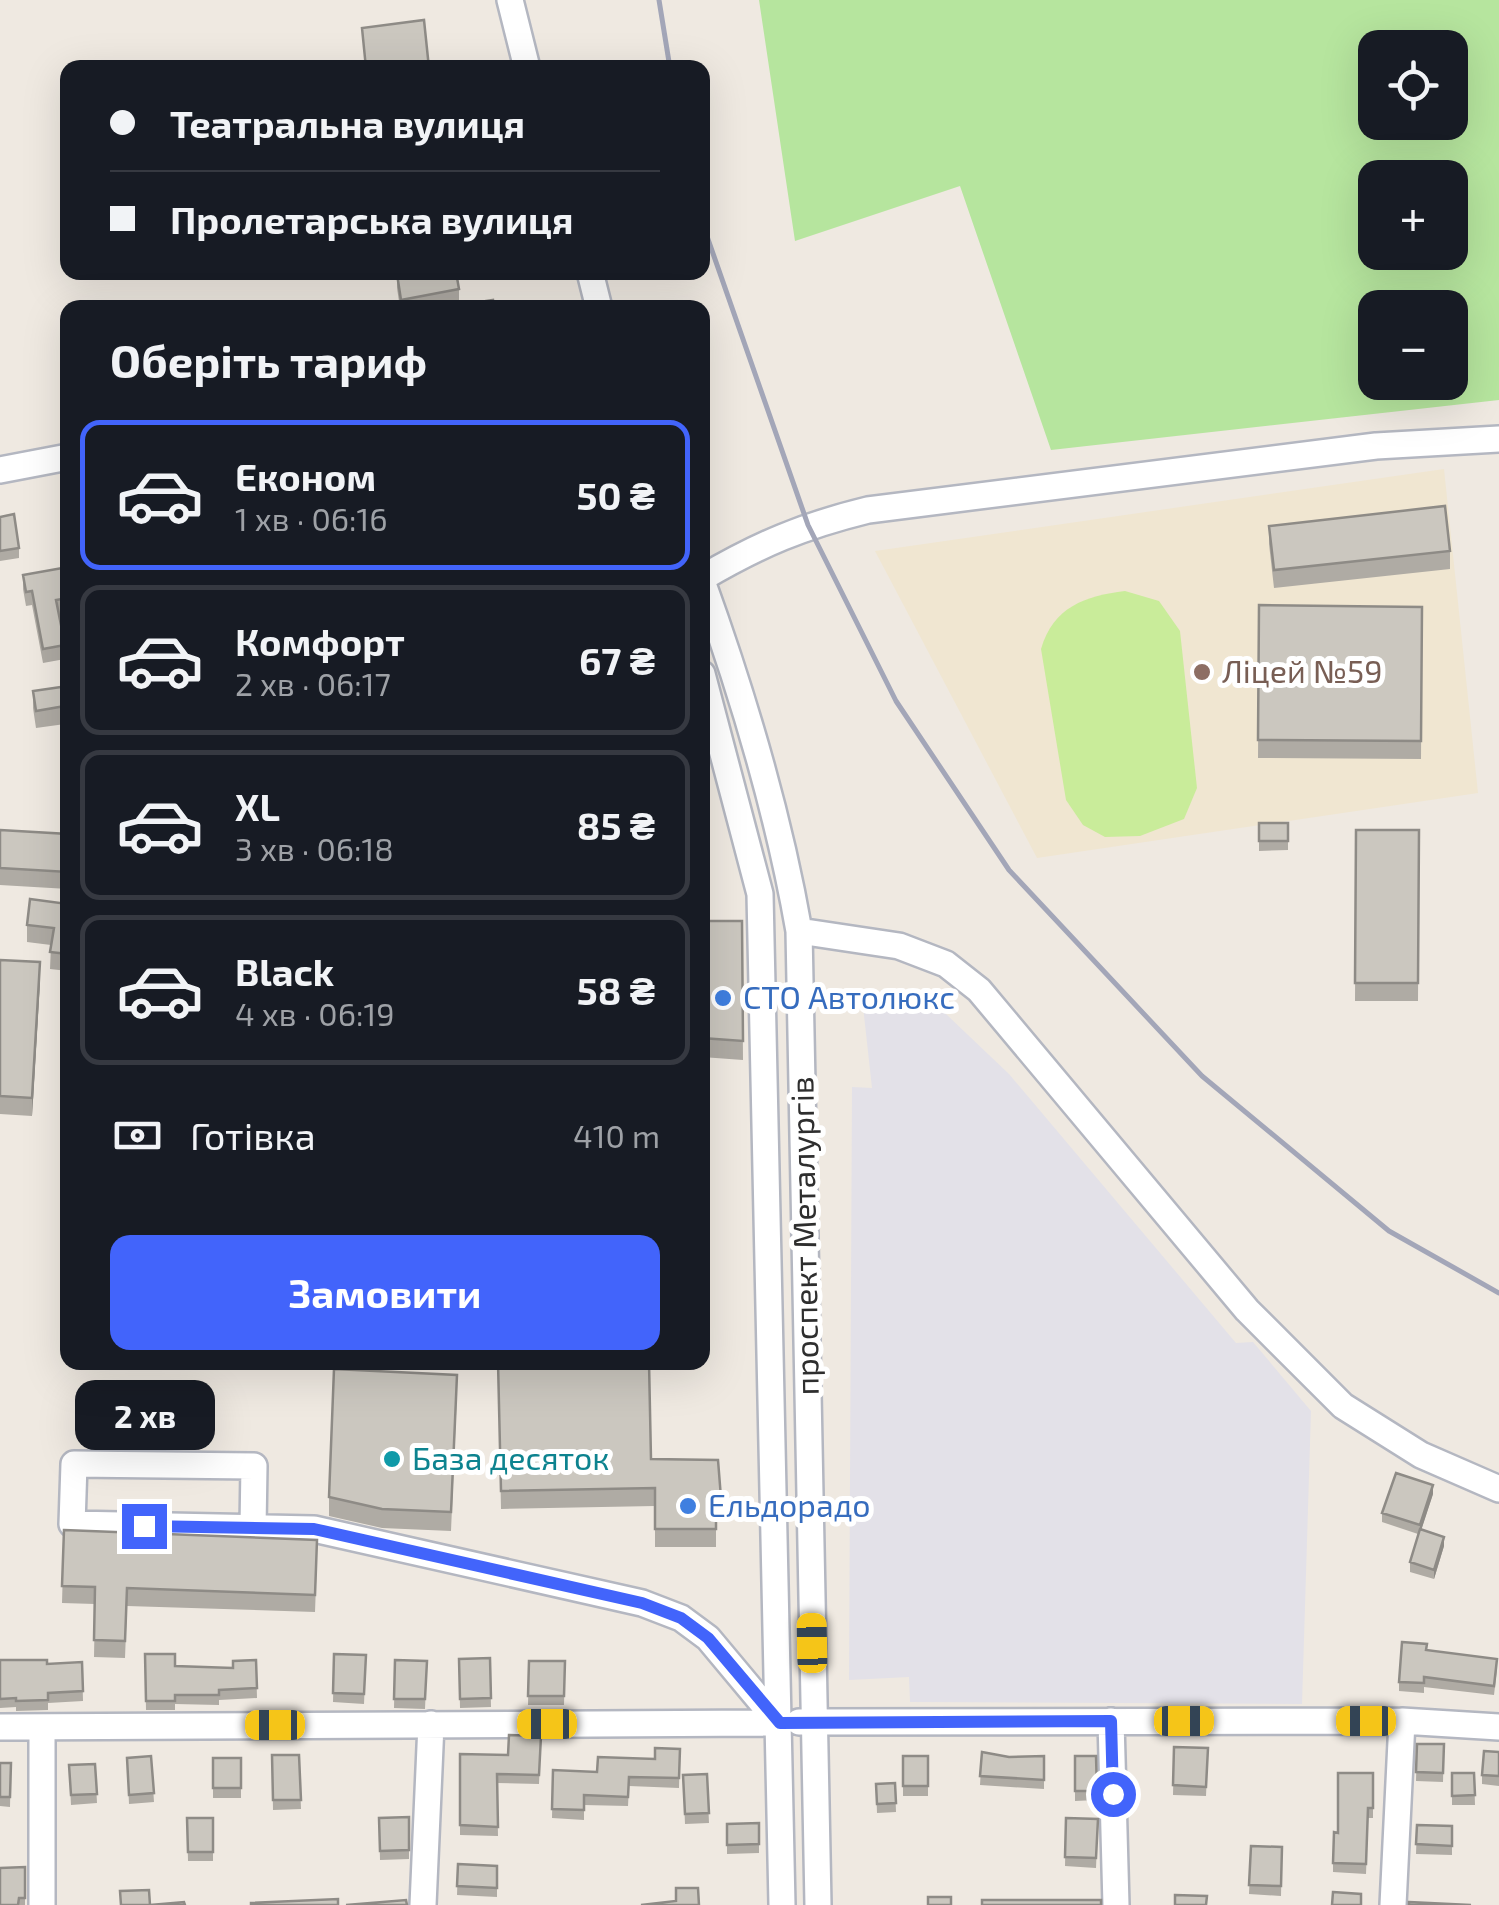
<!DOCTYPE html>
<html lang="uk">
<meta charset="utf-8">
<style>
body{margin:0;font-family:"Exo 2",sans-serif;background:#20242c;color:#f1f3f6;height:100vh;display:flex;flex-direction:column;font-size:38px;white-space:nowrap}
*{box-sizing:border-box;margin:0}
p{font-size:32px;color:#9ea1a6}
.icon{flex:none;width:55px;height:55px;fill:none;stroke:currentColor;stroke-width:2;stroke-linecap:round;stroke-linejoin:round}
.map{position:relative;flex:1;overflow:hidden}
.sheet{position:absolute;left:60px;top:300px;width:650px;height:1070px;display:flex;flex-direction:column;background:#171b24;border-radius:20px;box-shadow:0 10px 40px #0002}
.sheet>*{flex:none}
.hud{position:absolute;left:60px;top:60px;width:650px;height:220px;border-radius:20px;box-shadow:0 10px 40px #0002;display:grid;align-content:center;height:220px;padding:0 50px;background:#171b24}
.tools{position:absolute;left:1358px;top:30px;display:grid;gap:20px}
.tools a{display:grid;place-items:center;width:110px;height:110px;border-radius:20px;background:#171b24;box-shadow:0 10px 40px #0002;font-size:50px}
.end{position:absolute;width:45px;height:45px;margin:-22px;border:12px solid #4264fb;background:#fff;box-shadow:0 0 0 5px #fff}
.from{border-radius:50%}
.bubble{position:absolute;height:70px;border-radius:20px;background:#171b24;box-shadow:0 10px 40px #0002;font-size:32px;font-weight:700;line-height:70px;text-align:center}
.car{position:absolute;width:30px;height:60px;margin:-30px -15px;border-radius:12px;box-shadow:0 0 8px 2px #0007;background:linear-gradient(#f5c518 24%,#345 0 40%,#f5c518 0 76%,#345 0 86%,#f5c518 0)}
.hud b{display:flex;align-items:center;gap:35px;height:95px;font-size:38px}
.hud b+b{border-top:2px solid #363941}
.hud i{width:25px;height:25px;background:#f1f3f6}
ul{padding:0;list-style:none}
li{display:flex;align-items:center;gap:30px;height:150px;margin:0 20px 15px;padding:0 30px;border:5px solid #363941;border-radius:20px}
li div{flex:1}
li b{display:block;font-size:38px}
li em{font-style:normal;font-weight:700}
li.active{border-color:#4264fb}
li>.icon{width:90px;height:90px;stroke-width:1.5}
h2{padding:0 50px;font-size:45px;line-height:120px}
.pay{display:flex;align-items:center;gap:25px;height:110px;padding:0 50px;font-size:38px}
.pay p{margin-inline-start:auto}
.action{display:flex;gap:20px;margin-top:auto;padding:20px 50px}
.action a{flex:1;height:115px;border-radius:20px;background:#4264fb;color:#fff;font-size:40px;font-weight:700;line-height:115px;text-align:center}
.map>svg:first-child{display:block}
.industrial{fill:#e3e1e8}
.education{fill:#f0e6d1}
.green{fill:#b6e59e;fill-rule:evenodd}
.pitch{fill:#c9ec9a}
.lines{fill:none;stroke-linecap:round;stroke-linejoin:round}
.minor-casing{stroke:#b4b7c1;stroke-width:30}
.minor{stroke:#fff;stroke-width:25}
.rail{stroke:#a3a6b8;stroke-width:5}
.wall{fill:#afaba4}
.shaded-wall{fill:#8e8b86}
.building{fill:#cbc7bf;stroke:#8e8b86;stroke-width:2.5}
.route{stroke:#4264fb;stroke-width:12}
.education-dot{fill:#8d6e63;stroke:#fff;stroke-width:4}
.shop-dot{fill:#3f7fe0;stroke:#fff;stroke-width:4}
.culture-dot{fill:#0f9aa8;stroke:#fff;stroke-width:4}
.labels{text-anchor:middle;stroke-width:10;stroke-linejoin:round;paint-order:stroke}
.education-label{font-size:32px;fill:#785e54;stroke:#fff;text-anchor:start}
.shop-label{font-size:32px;fill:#366cbe;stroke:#fff;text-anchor:start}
.street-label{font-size:32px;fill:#2e2e2e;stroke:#fff}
.culture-label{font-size:32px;fill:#0d838f;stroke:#fff;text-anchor:start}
</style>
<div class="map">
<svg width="1499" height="1905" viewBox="0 0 1499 1905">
<rect width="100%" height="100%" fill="#efe9e1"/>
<path class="industrial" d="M926 995 1009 1074 1236 1343 1253 1342 1311 1411 1302 1704 910 1702 909 1677 849 1680 852 1087 872 1088 863 1006Z"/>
<path class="education" d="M1444 469 1478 793 1037 858 875 551Z"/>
<path class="green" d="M759 0H1499V400L1051 450 960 186 795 241ZM1375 48H1450V122H1375ZM1375 178H1450V252H1375ZM1375 308H1450V382H1375Z"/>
<path class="pitch" d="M1125 591 1159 601 1180 631 1197 788 1184 819 1140 836 1105 837 1083 825 1066 800 1041 649C1053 607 1085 596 1125 591Z"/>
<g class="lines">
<g class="minor-casing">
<path id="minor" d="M510 0 527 68
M590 272 599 308
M0 470 68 457
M702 578C760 544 803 526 868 510L1376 446 1499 439
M702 581C742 692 779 816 799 931L818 1905
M702 674 760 894 782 1905
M799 931 899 946 946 964 979 990 1247 1310 1343 1406 1421 1455 1499 1489
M1111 1721 1116 1905
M799 1722 1402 1721 1499 1727
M0 1727 779 1723 708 1638 681 1618 642 1603 314 1529 72 1524 74 1464 254 1466 253 1528
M42 1905V1727
M423 1905 431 1724
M1393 1905 1402 1721"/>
</g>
<use href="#minor" class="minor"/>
<path class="rail" d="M659 0 670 68
M702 222 808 525 896 701 1009 870 1202 1076 1389 1231 1499 1293"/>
</g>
<path class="wall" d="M397 274 459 289V303L434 308H400L397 288Z
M0 517 19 548V558L0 561Z
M1269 526 1450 551V569L1274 588 1269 544Z
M68 567V612L59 613 65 645V659L43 663 32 605 26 606 23 589V575Z
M1259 605 1422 607 1421 759 1258 758Z
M68 686V742L65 724 36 728 33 708V691Z
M1259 823H1288V850L1259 851Z
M0 830 68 834V889L0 885Z
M1356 830H1419L1418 1001H1355Z
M68 904V971L50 969 51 945 27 942V925Z
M702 921H742L743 1060 702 1057Z
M0 960 40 981 32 1116 0 1114Z
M498 1362 651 1459 721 1498V1516H716V1547H655V1506L501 1509Z
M457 1393 451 1531 382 1528 329 1516V1497Z
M1433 1494 1421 1530 1444 1546 1434 1579 1410 1572V1562L1418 1534 1382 1522V1513Z
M64 1530 317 1557 315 1612 127 1606 125 1658 94 1657 95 1604 62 1603Z
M1426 1650 1497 1669 1494 1695 1424 1687V1693L1399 1691V1682Z
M145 1654 175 1666 233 1668 256 1660 257 1698 219 1700V1705L175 1704V1710H146Z
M334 1654 366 1655 364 1704 333 1702Z
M490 1658 491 1707 460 1708 459 1659Z
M0 1660 47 1664 82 1662 83 1701 48 1703V1710L16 1711V1707L0 1708Z
M395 1660 427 1661 425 1709 394 1708Z
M529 1661H565L564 1705H528Z
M541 1736 539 1784 497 1783 498 1836 460 1835V1754L508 1755Z
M1417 1744H1444L1443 1782 1416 1781Z
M1174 1747 1208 1748 1206 1796 1173 1795Z
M680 1749 679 1788 629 1786 628 1806 584 1805V1820L552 1818 553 1770 597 1772 655 1759Z
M982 1752 1009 1757 1044 1756V1789L980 1785Z
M1499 1752V1786L1482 1784V1775Z
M272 1755H299L301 1809 273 1810Z
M151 1756 154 1802 129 1804 127 1758Z
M903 1756H928V1796H903Z
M1075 1756H1096L1097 1800 1075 1801Z
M213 1758H241V1798H213Z
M0 1763H11L10 1807 0 1806Z
M95 1764 97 1803 71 1805 69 1765Z
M1373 1773V1818H1368L1366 1874 1333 1872V1863Z
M1452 1773H1474L1475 1805H1452Z
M707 1774 709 1823 685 1824 683 1775Z
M895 1783 896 1812 877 1813 876 1784Z
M409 1817V1859L380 1860 379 1818Z
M187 1818H213V1861H188Z
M1066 1818 1098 1819 1096 1868 1065 1866Z
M759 1823V1853L727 1854V1824Z
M1417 1825 1452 1826V1855L1416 1854Z
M1251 1846 1282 1847 1281 1896 1249 1894Z
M458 1864 497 1866V1897L457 1895Z
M25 1867V1905H0Z"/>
<path class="shaded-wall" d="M40 962V981L32 1116V1098Z
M1433 1485V1494L1420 1534V1525Z
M1444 1537V1546L1434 1579V1570Z"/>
<path class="building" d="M424 20 429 68H366L362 28Z
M407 272H456L459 289 401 300 397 274Z
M493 300 494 308H461L460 305Z
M1445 506 1450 551 1274 570 1269 526Z
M14 514 19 548 0 551V517Z
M68 567V598L56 600 65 645 43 649 32 591 26 592 23 575Z
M1259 605 1422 607 1421 741 1258 740Z
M68 686V724L65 706 36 711 33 691Z
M1259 823H1288V841H1259Z
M0 830 68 834V872L0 868Z
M1356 830H1419L1418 983H1355Z
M30 899 68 904V954L50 952 54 928 27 925Z
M702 921H742L743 1041 702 1038Z
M0 960 40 962 32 1098 0 1096Z
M498 1362H649L651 1459 718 1460 721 1498H716V1529H655V1488L501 1491Z
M334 1369 457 1375 451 1512 382 1509 329 1497Z
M1396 1473 1433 1485 1420 1525 1382 1513Z
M1420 1529 1444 1537 1434 1570 1410 1562Z
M64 1530 317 1540 315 1595 127 1588 125 1641 94 1640 95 1587 62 1586Z
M1402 1642 1427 1644 1426 1650 1497 1659 1494 1686 1424 1677V1683L1399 1682Z
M145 1654H175V1666L233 1668V1661L256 1660 257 1688 219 1690V1695H175V1701H146Z
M334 1654 366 1655 364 1694 333 1693Z
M490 1658 491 1698 460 1699 459 1659Z
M0 1660H47V1664L82 1662 83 1691 48 1693V1700L16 1701V1698L0 1699Z
M395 1660 427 1661 425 1699H394Z
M529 1661H565L564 1696H528Z
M509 1735 541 1736 539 1775 497 1774 498 1827 460 1825V1754L508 1755Z
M1417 1744H1444L1443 1773 1416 1772Z
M1174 1747 1208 1748 1206 1787 1173 1785Z
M655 1748 680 1749 679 1778 629 1777 628 1797 584 1795V1810L552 1809 553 1770 597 1772 598 1757 655 1759Z
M1484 1751 1499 1752V1776L1482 1775Z
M982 1752 1009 1757 1044 1756V1780L980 1776Z
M272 1755H299L301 1800H273Z
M151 1756 154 1793 129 1795 127 1758Z
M903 1756H928V1786H903Z
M1075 1756H1096L1097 1791H1075Z
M213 1758H241V1788H213Z
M0 1763H11L10 1797H0Z
M95 1764 97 1794 71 1795 69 1765Z
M1338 1773H1373V1808H1368L1366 1864 1333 1863 1334 1832 1338 1833Z
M1452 1773H1474L1475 1795 1452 1796Z
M707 1774 709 1813 685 1814 683 1775Z
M895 1783 896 1803 877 1804 876 1784Z
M409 1817V1850L380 1851 379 1818Z
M187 1818H213V1852H188Z
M1066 1818 1098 1819 1096 1858 1065 1857Z
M759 1823V1844L727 1845V1824Z
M1417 1825 1452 1826V1846L1416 1844Z
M1251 1846 1282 1847 1281 1886 1249 1885Z
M458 1864 497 1866V1888L457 1886Z
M25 1867V1898H19L18 1905H0V1868Z
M676 1888H698L699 1905H641L676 1901Z
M149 1890 150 1905 184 1902 185 1905H121L120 1891Z
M1333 1892 1361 1894V1905H1332Z
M1175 1895 1207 1896 1206 1905H1175Z
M928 1897H951V1905H928Z
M338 1899V1905H251V1903Z
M406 1900 407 1905H346Z
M982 1900H1101V1905H982Z
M1409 1902 1471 1905H1409Z"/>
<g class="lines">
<path class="route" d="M144 1526 314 1529 642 1603 681 1618 708 1638 780 1723 1111 1721 1113 1794"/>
</g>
<circle class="education-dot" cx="1202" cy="672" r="10"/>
<g class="shop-dot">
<circle cx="723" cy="998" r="10"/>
<circle cx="688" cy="1506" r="10"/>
</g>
<circle class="culture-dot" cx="392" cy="1459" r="10"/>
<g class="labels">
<g class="education-label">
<text x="1222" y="683">Ліцей №59</text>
</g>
<g class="shop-label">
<text x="743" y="1009">СТО Автолюкс</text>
<text x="708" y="1517">Ельдорадо</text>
</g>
<g class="street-label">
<text transform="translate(805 1236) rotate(-91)" y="11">проспект Металургів</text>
</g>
<g class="culture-label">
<text x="412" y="1470">База десяток</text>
</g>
</g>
</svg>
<div class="tools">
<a><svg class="icon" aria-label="locate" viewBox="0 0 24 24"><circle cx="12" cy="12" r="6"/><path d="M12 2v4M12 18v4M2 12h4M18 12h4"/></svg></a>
<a>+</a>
<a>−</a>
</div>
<i class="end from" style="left:1113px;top:1794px"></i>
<i class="end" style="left:144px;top:1526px"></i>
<div class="bubble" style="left:75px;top:1380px;width:140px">2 хв</div>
<i class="car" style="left:812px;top:1643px;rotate:359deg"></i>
<i class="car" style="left:1184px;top:1721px;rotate:90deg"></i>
<i class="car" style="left:1366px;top:1721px;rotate:270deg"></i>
<i class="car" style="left:547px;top:1724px;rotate:270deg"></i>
<i class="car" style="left:275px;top:1725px;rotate:270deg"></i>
<div class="hud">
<b><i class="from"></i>Театральна вулиця</b>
<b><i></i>Пролетарська вулиця</b>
</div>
<section class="sheet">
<h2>Оберіть тариф</h2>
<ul>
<li class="active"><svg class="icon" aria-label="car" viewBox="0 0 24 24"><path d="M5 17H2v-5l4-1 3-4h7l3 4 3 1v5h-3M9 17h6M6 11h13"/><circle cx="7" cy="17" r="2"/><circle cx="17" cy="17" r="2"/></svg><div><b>Економ</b><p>1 хв · 06:16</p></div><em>50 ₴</em></li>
<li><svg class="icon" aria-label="car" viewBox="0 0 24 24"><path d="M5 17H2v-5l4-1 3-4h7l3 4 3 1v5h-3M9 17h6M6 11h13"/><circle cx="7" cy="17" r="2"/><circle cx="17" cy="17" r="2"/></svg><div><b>Комфорт</b><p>2 хв · 06:17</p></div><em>67 ₴</em></li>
<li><svg class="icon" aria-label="car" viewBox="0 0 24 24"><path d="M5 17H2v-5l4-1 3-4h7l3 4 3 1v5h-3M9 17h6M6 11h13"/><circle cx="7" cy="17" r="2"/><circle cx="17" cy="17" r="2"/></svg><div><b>XL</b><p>3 хв · 06:18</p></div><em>85 ₴</em></li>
<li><svg class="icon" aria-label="car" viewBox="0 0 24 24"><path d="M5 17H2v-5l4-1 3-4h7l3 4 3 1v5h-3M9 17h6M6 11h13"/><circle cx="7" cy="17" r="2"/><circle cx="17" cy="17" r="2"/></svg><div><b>Black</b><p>4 хв · 06:19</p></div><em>58 ₴</em></li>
</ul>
<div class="pay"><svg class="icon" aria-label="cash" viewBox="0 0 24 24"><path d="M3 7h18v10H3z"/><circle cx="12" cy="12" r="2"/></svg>Готівка<p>410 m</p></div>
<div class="action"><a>Замовити</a></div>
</section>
</div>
